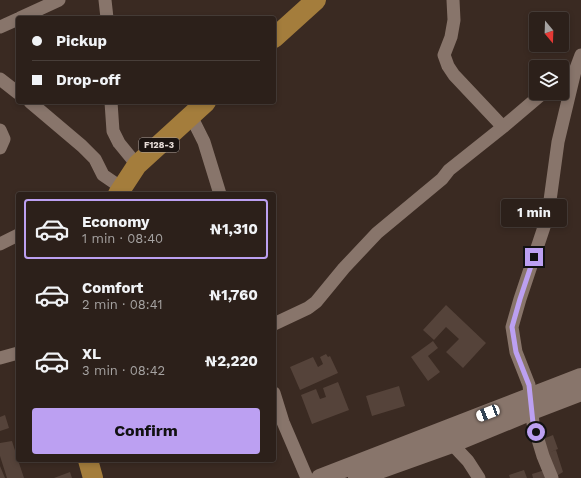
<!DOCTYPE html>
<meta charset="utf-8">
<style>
body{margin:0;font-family:"Work Sans",sans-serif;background:#382d27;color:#f1f3f6;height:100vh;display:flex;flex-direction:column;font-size:15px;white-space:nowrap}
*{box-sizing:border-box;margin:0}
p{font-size:13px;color:#a6a3a2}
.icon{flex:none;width:22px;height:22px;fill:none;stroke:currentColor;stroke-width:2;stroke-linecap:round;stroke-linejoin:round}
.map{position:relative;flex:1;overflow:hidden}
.drawer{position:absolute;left:16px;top:192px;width:260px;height:270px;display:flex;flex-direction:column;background:#2c201a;border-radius:4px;box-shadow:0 2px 6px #0003,0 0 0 1px #483e39}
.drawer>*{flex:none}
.top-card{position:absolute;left:16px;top:16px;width:260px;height:88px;border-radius:4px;box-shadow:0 2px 6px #0003,0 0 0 1px #483e39;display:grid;align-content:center;height:88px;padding:0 16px;background:#2c201a}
.needle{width:26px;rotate:161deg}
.buttons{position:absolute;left:529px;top:12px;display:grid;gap:8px}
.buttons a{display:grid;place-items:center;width:40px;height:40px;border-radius:4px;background:#2c201a;box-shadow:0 2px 6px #0003,0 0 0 1px #483e39;font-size:20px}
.end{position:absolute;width:18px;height:18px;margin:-9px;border:5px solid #bca0f2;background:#111;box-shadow:0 0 0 2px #111}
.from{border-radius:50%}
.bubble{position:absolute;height:28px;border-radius:4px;background:#2c201a;box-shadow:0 2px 6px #0003,0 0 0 1px #483e39;font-size:13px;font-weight:700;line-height:28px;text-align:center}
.car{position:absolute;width:12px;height:24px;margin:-12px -6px;border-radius:5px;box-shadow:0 0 3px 1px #0007;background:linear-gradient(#fff 24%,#345 0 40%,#fff 0 76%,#345 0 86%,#fff 0)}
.top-card b{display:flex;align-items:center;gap:14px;height:38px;font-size:15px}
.top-card b+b{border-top:1px solid #483e39}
.top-card i{width:10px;height:10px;background:#f1f3f6}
ul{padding:7px 0 0;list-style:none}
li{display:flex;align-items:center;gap:12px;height:60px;margin:0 8px 6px;padding:0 8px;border:2px solid transparent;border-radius:4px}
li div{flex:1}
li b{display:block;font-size:15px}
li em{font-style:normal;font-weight:700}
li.active{border-color:#bca0f2}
li>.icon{width:36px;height:36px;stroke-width:1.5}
.primary-button{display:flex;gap:8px;margin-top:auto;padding:8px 16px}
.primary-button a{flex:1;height:46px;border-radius:4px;background:#bca0f2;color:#111;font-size:16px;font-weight:700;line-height:46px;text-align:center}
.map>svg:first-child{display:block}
.building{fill:#55433a}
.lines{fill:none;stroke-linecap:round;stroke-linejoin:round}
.street{stroke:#88756b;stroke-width:13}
.secondary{stroke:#88756b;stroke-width:18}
.primary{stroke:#a47d3c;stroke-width:20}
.route{stroke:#bca0f2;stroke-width:5}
.labels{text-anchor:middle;stroke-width:4;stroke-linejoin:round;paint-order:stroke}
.shield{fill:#1c1411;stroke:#aba19c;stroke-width:1}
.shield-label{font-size:9px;font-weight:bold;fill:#e8ddd8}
</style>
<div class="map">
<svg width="581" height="478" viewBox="0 0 581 478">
<rect width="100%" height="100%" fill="#3a2a22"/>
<path class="building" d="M446 305 486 343 463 368 446 352 459 339 446 327 434 340 423 330Z
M433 341 438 348 428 356 440 372 428 381 411 357Z
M326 354 328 357 330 356 338 373 300 390 290 367 313 357 318 367 323 364 320 357Z
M338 382 349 410 312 424 301 395 316 389 320 399 326 397 323 388Z
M399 386 405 406 372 416 366 396Z
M5 415 9 428 0 431V417Z
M553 435 558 449 548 453 543 439Z
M12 441 18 460 24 478H7L0 456V443Z
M556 450 563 472 555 477 545 454Z
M0 466 5 478H0Z
M524 470 527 478H510L509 475Z
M545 470 548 478H533L532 474Z
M70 472 72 478H54Z"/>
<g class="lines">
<path class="street" d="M105 0 107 18
M453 0 454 20 451 37 444 55 448 66 454 75 503 127
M20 18 59 0
M0 27 18 19
M0 79 18 93
M30 102 82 146 95 159 103 175 122 188
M111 102 113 131 119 143 137 165
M191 116 204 142 220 194
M0 130 4 139 0 148
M0 244 18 235
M274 324 308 308 316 302 344 268 377 233 442 179 449 170 503 127 543 93
M0 358 18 353
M274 393 283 422 307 478
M452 444 468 461 479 478
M552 478 543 456 533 423 529 385 516 352 512 327 520 299 548 215 558 142 575 71 581 55"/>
<path class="secondary" d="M320 478 581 377
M357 478 452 444 532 411 581 392"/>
<path class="primary" d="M274 38 316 0
M118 194 137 165 206 102
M88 460 93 478"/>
</g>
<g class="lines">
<path class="route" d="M534 257 520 299 512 327 516 352 529 385 533 423 536 432"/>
</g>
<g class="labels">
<rect class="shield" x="139" y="138" width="40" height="14" rx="3"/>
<g class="shield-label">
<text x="159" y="148">F128-3</text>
</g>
</g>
</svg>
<div class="buttons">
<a><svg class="needle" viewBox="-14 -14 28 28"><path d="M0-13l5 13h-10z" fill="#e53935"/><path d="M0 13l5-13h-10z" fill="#a6a3a2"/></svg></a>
<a><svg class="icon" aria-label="layers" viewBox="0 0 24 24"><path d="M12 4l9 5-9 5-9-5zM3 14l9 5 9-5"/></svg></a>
</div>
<i class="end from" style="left:536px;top:432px"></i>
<i class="end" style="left:534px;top:257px"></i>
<div class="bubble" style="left:501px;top:199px;width:66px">1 min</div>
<i class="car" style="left:488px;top:413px;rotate:249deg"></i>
<div class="top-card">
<b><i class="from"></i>Pickup</b>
<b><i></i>Drop-off</b>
</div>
<section class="drawer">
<ul>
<li class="active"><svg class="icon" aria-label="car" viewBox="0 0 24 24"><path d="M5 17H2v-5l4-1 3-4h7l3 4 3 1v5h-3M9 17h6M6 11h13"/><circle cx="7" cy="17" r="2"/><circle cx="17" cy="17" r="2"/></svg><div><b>Economy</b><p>1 min · 08:40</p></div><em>₦1,310</em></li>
<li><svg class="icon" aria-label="car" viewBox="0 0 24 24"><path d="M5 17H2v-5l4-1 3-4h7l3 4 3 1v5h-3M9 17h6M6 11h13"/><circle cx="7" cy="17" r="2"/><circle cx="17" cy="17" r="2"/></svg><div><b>Comfort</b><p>2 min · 08:41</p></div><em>₦1,760</em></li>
<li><svg class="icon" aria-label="car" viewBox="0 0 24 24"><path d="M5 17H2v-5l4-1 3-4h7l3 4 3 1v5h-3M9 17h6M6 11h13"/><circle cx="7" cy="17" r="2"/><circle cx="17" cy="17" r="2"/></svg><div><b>XL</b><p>3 min · 08:42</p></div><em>₦2,220</em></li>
</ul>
<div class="primary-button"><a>Confirm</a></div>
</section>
</div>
